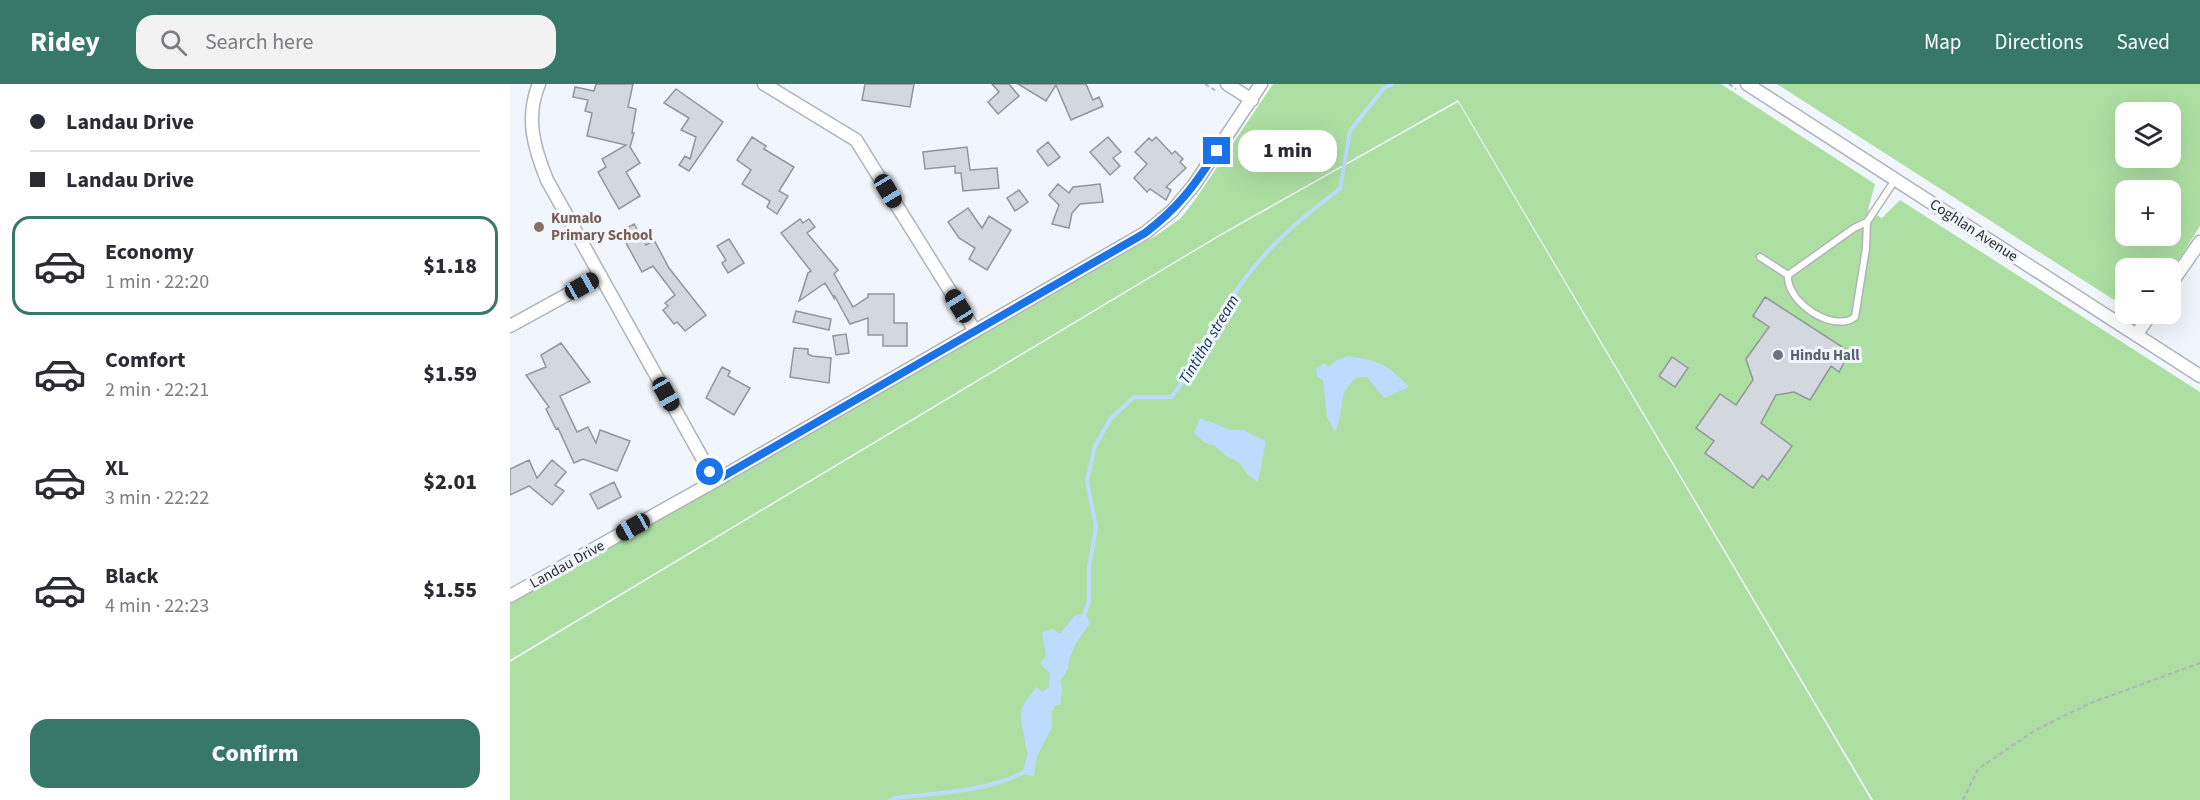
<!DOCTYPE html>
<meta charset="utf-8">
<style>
body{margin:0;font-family:"Source Sans 3",sans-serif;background:#f2f2f3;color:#2b2b33;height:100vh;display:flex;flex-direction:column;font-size:22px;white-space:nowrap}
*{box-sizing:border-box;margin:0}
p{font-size:20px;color:#7c7c81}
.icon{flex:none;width:33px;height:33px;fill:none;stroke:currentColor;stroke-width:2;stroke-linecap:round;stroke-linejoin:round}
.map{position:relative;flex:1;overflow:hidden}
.drawer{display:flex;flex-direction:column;background:#fff;width:510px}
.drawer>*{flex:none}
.banner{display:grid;align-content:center;height:132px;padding:0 30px;background:#fff}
.controls{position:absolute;left:1605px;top:18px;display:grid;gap:12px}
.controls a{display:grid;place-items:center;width:66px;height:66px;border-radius:12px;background:#fff;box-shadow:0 6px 24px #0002;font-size:30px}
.end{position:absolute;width:27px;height:27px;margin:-14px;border:8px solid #1a73e8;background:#fff;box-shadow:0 0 0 3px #fff}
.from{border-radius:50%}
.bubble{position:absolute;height:42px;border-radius:18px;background:#fff;box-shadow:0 6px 24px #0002;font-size:20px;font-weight:800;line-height:42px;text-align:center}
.car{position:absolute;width:18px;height:36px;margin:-18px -9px;border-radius:8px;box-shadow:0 0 4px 2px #0007;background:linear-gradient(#222 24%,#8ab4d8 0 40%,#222 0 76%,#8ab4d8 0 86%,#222 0)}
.banner b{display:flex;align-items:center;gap:21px;height:57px;font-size:22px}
.banner b+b{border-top:2px solid #e1e1e2}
.banner i{width:15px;height:15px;background:#2b2b33}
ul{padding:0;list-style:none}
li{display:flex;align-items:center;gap:18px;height:99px;margin:0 12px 9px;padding:0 18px;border:3px solid transparent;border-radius:18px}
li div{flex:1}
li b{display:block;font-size:22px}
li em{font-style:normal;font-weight:800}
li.on{border-color:#377868}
li>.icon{width:54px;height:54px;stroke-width:1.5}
.button{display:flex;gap:12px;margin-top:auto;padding:12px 30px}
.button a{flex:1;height:69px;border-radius:18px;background:#377868;color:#fff;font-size:24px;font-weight:800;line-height:69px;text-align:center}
header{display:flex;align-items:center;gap:36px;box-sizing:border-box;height:84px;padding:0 30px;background:#377868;color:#fff}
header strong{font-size:28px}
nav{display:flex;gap:33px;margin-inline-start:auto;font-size:21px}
.search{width:420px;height:54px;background:#f2f2f3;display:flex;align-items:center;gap:15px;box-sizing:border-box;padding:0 21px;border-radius:18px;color:#7c7c81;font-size:22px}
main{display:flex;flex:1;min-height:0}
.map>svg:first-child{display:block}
.green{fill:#addfa3;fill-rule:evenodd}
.water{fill:#bddbff}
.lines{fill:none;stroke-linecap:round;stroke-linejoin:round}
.stream{stroke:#bddbff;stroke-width:4}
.building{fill:#d2d8dd;stroke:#91969b;stroke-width:1.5}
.lane-casing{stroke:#aeb4b9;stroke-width:9}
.street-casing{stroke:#aeb4b9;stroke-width:15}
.path{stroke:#b1b6ba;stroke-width:2;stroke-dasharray:4.5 3;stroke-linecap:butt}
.lane{stroke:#fff;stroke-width:6}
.street{stroke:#fff;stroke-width:12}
.route{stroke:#1a73e8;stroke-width:8}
.education-dot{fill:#8d6e63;stroke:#f0f6fb;stroke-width:2}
.worship-dot{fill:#6b7280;stroke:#f0f6fb;stroke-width:2}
.labels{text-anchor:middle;stroke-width:6;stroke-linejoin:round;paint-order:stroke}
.education-label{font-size:15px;font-weight:bold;fill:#785e54;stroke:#f0f6fb;text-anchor:start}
.street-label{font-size:15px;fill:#2a2c2e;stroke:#f0f6fb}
.worship-label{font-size:15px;font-weight:bold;fill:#5b616d;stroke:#f0f6fb;text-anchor:start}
.water-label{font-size:16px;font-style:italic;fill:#0a2d51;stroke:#f0f6fb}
</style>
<header>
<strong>Ridey</strong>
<div class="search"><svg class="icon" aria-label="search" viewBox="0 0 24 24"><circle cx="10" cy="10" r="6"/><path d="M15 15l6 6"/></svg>Search here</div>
<nav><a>Map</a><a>Directions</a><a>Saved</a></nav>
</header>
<main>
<section class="drawer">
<div class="banner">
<b><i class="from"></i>Landau Drive</b>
<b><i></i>Landau Drive</b>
</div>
<ul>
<li class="on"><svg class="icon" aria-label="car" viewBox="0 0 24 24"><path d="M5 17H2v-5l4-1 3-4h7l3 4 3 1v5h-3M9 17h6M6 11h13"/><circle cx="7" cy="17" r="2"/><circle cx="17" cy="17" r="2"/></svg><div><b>Economy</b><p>1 min · 22:20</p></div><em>$1.18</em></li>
<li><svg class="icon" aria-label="car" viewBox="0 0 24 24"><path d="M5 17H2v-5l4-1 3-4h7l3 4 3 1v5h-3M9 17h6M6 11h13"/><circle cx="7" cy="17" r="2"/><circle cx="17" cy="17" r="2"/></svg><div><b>Comfort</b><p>2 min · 22:21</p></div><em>$1.59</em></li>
<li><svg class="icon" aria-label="car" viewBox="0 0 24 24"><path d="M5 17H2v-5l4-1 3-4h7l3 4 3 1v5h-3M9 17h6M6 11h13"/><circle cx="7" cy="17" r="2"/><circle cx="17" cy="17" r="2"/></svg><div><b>XL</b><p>3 min · 22:22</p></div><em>$2.01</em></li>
<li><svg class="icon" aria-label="car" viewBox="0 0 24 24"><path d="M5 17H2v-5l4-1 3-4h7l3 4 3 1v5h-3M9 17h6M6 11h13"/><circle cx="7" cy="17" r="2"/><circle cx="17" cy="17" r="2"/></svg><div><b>Black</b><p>4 min · 22:23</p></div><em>$1.55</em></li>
</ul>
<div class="button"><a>Confirm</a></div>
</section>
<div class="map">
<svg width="1690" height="716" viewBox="0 0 1690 716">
<rect width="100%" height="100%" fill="#f0f6fb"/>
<path class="green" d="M763 0H1211L1365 100 1358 126 1372 134 1390 116 1690 308V716H1363L948 16 709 151 0 576V514L647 151 670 135 685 116Z
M1267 0H1690V142L1661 188 1660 184H1616L1615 223ZM1616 28H1660V74H1616ZM1616 106H1660V152H1616Z
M948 18 1361 716H0V578L710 152Z"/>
<path class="water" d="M838 272C870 277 876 279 899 303L874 314 857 293H847C826 310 835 326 825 348L817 333 813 296 807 293 806 285 814 279 819 283 825 277Z
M690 334 721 346H733L756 357 748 398 738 391 729 378 716 372 704 361 695 359 684 349Z
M575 529 580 539 566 559 559 576 558 585 550 597 552 605 550 621H545L542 628V643L527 672 524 692 512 690 518 669C514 660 515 654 513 646 507 624 514 620 526 603L532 608 539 603 540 590 530 579 536 572 532 548 543 545 550 550 564 532Z"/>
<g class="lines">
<path class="stream" d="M573 534 579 517V484L586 443 577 397 585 362 601 334 624 313H661C683 288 696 255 713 227 744 175 782 140 830 105L840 47 873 5 882 0
M380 716 385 714C424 709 478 708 514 688"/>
</g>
<path class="building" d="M86 0H123L118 23 126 25 122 49H124L120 63 130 79 116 88 130 112 109 125 88 88 96 83 92 75 116 61 77 52 82 29 75 27 78 16 63 13 65 3 84 7Z
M355 0H404L400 23 352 16Z
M482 0H499L509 12 488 30 478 18 489 8Z
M508 0H576L583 16 589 13 593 22 561 36 546 1 536 17Z
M166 5 213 38 179 87 169 81 175 72 180 75 186 53 171 46 179 34 154 19Z
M242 53 256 62 254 65 284 83 269 107 278 112 267 130 257 123 260 117 232 100 241 86 227 76Z
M598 53 611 68 603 74 610 82 600 91 580 68Z
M646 53 662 70 665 67 673 75 670 78 676 84 656 103 661 106 656 116 640 105 637 108 624 94 637 80 625 68 639 54 642 57Z
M538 58 550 73 538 82 527 67Z
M457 63 460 86 487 84 489 104 453 107 451 89H445V82L415 85 413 68Z
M548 100 559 109 563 103 590 100 593 118 570 120 562 129 559 144 542 140 549 121 539 111Z
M509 106 518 118 505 127 497 114Z
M458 124 472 144 479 132 501 146 477 186 459 175 465 164 449 154 438 138Z
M290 135 293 139 299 135 305 143 297 149 328 186 324 190 343 223 358 213V210H384V239H397V262H373V251H358V234L340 240 324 211V214L315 199 289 217 298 189 301 187 271 149Z
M124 140 136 161 144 156 159 184 196 231 175 247 167 238 164 240 153 226 158 222 155 219 165 211 143 182 132 188 110 148Z
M219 155 234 179 218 189 212 179 216 176 207 162Z
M1255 213 1340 268 1329 288 1321 282 1300 316 1284 308 1266 311 1251 339 1282 362 1258 396 1252 391 1243 404 1195 369 1204 357 1186 344 1210 310 1226 321 1243 296 1236 275 1259 243 1243 232Z
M286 227 321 235 319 246 283 238Z
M336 250 339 269 326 271 323 252Z
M51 259 80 298 50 312 67 348 78 343 86 359 90 346 120 357 107 387 73 375 64 379 48 344 46 345 36 325 39 323 16 291 36 283 31 271Z
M284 264 298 265V270L302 272 321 274 319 299 280 293Z
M1162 273 1178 284 1165 303 1149 292Z
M212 283 220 287 218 292 240 304 224 331 196 314Z
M19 376 27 394 42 376 56 388 45 401 54 407 42 421 19 402 0 411V385Z
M104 398 111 413 88 425 80 410Z"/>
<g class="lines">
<g class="lane-casing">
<path id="lane" d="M1357 138 1356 164 1345 233C1342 235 1339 237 1336 237 1313 242 1276 215 1278 191L1344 144 1357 138 1385 96
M1250 173 1278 191"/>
</g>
<g class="street-casing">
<path id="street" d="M29 0C15 34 24 64 37 96L205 397
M254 0 346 56 465 247
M717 0 742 16
M1237 0 1690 292
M1660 201 1690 158
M0 242 91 192
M1626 251 1641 230
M0 512 205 397 635 149 662 127 684 101 751 0"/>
</g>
<path class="path" d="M695 0 706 7
M1219 0 1226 5
M1453 716 1468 685 1524 647 1578 620 1690 579"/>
<use href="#lane" class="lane"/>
<use href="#street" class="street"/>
</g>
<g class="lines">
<path class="route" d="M200 388 205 397 635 149C669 123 684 102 707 67"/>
</g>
<circle class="education-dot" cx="29" cy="143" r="6"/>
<circle class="worship-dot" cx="1268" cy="271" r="6"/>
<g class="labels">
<g class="education-label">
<text x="41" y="139">Kumalo<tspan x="41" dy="17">Primary School</tspan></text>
</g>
<g class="street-label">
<text transform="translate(1464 146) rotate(33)" y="5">Coghlan Avenue</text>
<text transform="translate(57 480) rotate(-29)" y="5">Landau Drive</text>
</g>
<g class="worship-label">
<text x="1280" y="276">Hindu Hall</text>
</g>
<g class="water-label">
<text transform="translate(698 255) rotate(-59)" y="6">Tintitha stream</text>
</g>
</g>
</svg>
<div class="controls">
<a><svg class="icon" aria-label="layers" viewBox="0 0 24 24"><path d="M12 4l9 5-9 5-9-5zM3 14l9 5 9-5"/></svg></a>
<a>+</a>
<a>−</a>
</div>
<i class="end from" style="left:200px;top:388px"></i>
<i class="end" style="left:707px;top:67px"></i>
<div class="bubble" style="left:728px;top:46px;width:99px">1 min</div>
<i class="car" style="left:378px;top:107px;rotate:149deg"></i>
<i class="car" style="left:72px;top:202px;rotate:61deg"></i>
<i class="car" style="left:449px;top:222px;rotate:328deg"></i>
<i class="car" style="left:156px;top:310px;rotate:151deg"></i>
<i class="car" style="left:123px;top:443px;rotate:241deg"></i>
</div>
</main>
